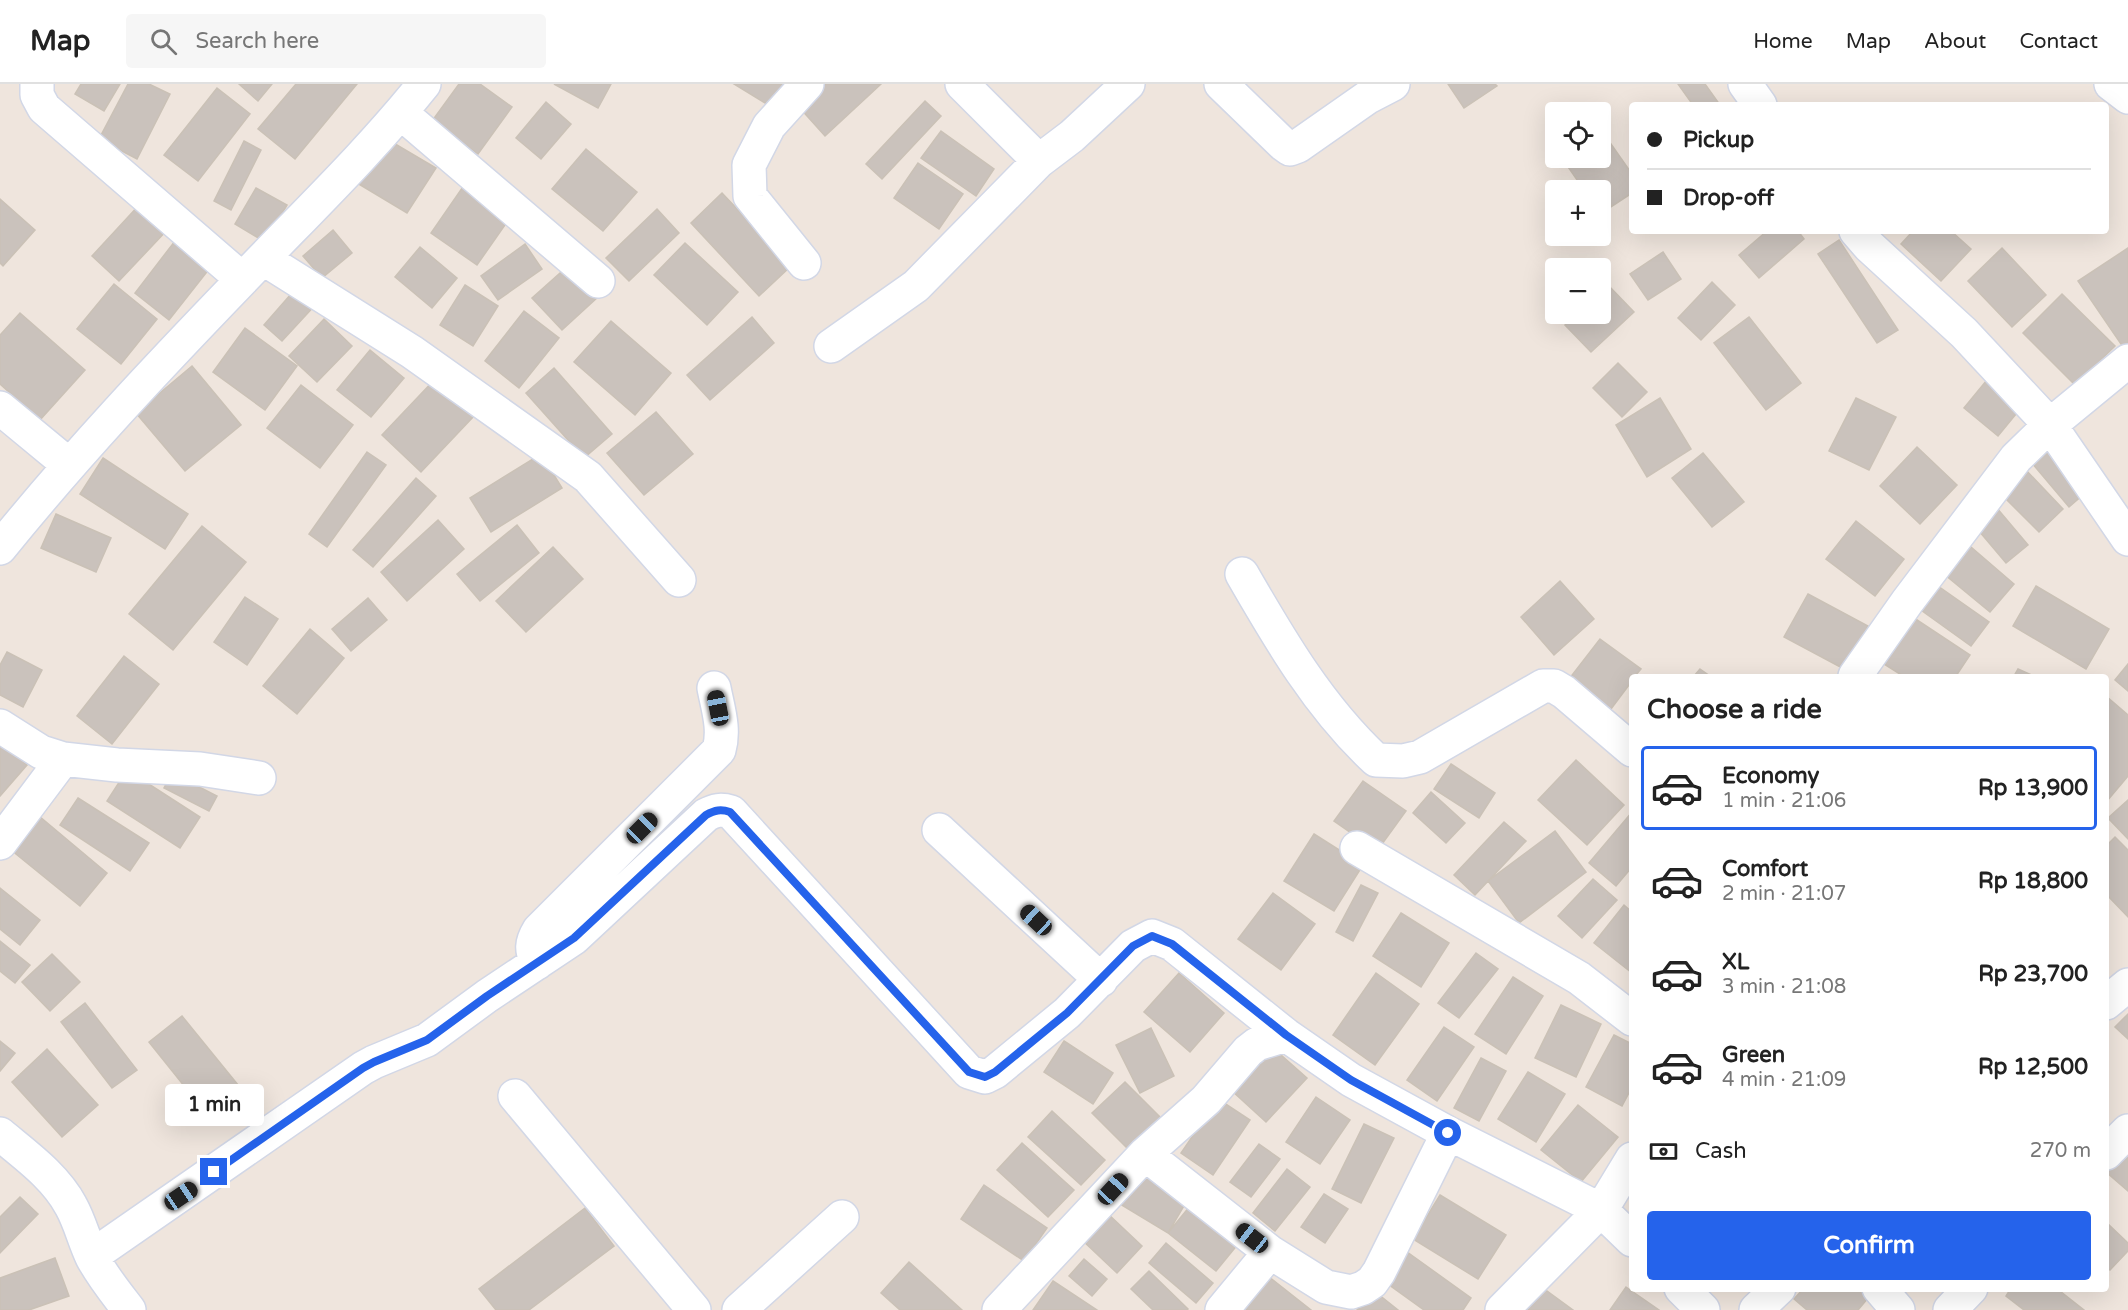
<!DOCTYPE html>
<meta charset="utf-8">
<style>
body{margin:0;font-family:"Varela Round",sans-serif;background:#f6f6f6;color:#222;height:100vh;display:flex;flex-direction:column;font-size:22px;white-space:nowrap}
*{box-sizing:border-box;margin:0}
p{font-size:20px;color:#767676}
.icon{flex:none;width:33px;height:33px;fill:none;stroke:currentColor;stroke-width:2;stroke-linecap:round;stroke-linejoin:round}
.map{position:relative;flex:1;overflow:hidden}
.side{position:absolute;left:1629px;top:590px;width:480px;height:618px;display:flex;flex-direction:column;background:#fff;border-radius:6px;box-shadow:0 6px 24px #0002}
.side>*{flex:none}
.hud{position:absolute;left:1629px;top:18px;width:480px;height:132px;border-radius:6px;box-shadow:0 6px 24px #0002;display:grid;align-content:center;height:132px;padding:0 18px;background:#fff}
.tools{position:absolute;left:1545px;top:18px;display:grid;gap:12px}
.tools a{display:grid;place-items:center;width:66px;height:66px;border-radius:6px;background:#fff;box-shadow:0 6px 24px #0002;font-size:30px}
.end{position:absolute;width:27px;height:27px;margin:-14px;border:8px solid #2563eb;background:#fff;box-shadow:0 0 0 3px #fff}
.from{border-radius:50%}
.bubble{position:absolute;height:42px;border-radius:6px;background:#fff;box-shadow:0 6px 24px #0002;font-size:20px;font-weight:800;line-height:42px;text-align:center}
.car{position:absolute;width:18px;height:36px;margin:-18px -9px;border-radius:8px;box-shadow:0 0 4px 2px #0007;background:linear-gradient(#222 24%,#8ab4d8 0 40%,#222 0 76%,#8ab4d8 0 86%,#222 0)}
.hud b{display:flex;align-items:center;gap:21px;height:57px;font-size:22px}
.hud b+b{border-top:2px solid #e0e0e0}
.hud i{width:15px;height:15px;background:#222}
ul{padding:0;list-style:none}
li{display:flex;align-items:center;gap:18px;height:84px;margin:0 12px 9px;padding:0 6px;border:3px solid transparent;border-radius:6px}
li div{flex:1}
li b{display:block;font-size:22px}
li em{font-style:normal;font-weight:800}
li.active{border-color:#2563eb}
li>.icon{width:54px;height:54px;stroke-width:1.5}
h2{padding:0 18px;font-size:27px;line-height:72px}
.pay{display:flex;align-items:center;gap:15px;height:66px;padding:0 18px;font-size:22px}
.pay p{margin-inline-start:auto}
.button{display:flex;gap:12px;margin-top:auto;padding:12px 18px}
.button a{flex:1;height:69px;border-radius:6px;background:#2563eb;color:#fff;font-size:24px;font-weight:800;line-height:69px;text-align:center}
header{display:flex;align-items:center;gap:36px;box-sizing:border-box;height:84px;padding:0 30px;background:#fff;border-bottom:2px solid #e0e0e0}
header strong{font-size:28px}
nav{display:flex;gap:33px;margin-inline-start:auto;font-size:21px}
.search{width:420px;height:54px;background:#f6f6f6;display:flex;align-items:center;gap:15px;box-sizing:border-box;padding:0 21px;border-radius:6px;color:#767676;font-size:22px}
.map>svg:first-child{display:block}
.building{fill:#cac2bc;stroke:#cac1b6;stroke-width:1.5}
.lines{fill:none;stroke-linecap:round;stroke-linejoin:round}
.minor-casing{stroke:#d2d7e6;stroke-width:36}
.minor{stroke:#fff;stroke-width:33}
.route{stroke:#2563eb;stroke-width:8}
</style>
<header>
<strong>Map</strong>
<div class="search"><svg class="icon" aria-label="search" viewBox="0 0 24 24"><circle cx="10" cy="10" r="6"/><path d="M15 15l6 6"/></svg>Search here</div>
<nav><a>Home</a><a>Map</a><a>About</a><a>Contact</a></nav>
</header>
<div class="map">
<svg width="2128" height="1226" viewBox="0 0 2128 1226">
<rect width="100%" height="100%" fill="#efe5dd"/>
<path class="building" d="M81 0H120L104 27 75 10Z
M128 0H149L170 10 137 75 99 55Z
M239 0H272L258 17Z
M296 0H357L295 75 258 45Z
M459 0H480L512 23 478 70 432 37Z
M554 0H611L598 24Z
M734 0H791L775 25Z
M824 0H881L825 52 799 23Z
M1448 0H1495L1497 2 1464 24Z
M1678 0H1705L1720 21H1693Z
M217 4 250 30 198 97 164 71Z
M925 17 941 32 882 95 866 80Z
M546 18 571 40 541 75 516 54Z
M941 47 994 85 976 112 921 74Z
M1604 50 1632 90V109L1600 130V106H1584L1564 77 1569 74H1600V52Z
M385 54 436 84 407 129 357 99Z
M244 57 261 66 231 126 214 117Z
M586 65 637 108 603 147 552 105Z
M918 79 963 110 939 145 894 114Z
M467 97 514 128 477 181 431 149Z
M256 104 287 121 265 158 235 140Z
M722 109 791 182 759 212 691 139Z
M0 115 35 146 3 182 0 179Z
M140 120 168 145 119 197 92 172Z
M657 125 679 149 629 197 606 174Z
M333 146 352 169 322 194 303 172Z
M1767 147H1798L1804 155 1759 194 1739 171Z
M1913 147H1951L1971 165 1941 197 1901 160Z
M1839 156 1898 246 1877 259 1818 170Z
M175 157 210 184 169 236 135 209Z
M685 159 738 208 707 241 654 191Z
M525 160 542 185 498 216 481 192Z
M420 163 457 194 432 224 395 193Z
M2002 164 2046 211 2012 243 1968 197Z
M2128 164V259L2123 263 2078 197Z
M1663 168 1681 195 1648 216 1630 190Z
M569 181 598 213 562 246 532 214Z
M1712 198 1735 221 1701 256 1678 234Z
M114 200 157 235 121 280 77 245Z
M465 201 498 222 473 262 440 241Z
M1608 201 1634 228 1591 268 1565 241 1578 230H1600V208Z
M298 202 317 219 282 257 264 241Z
M2062 210 2115 262 2075 301 2023 249Z
M524 227 559 254 519 304 485 277Z
M20 229 85 286 40 336 0 300V251Z
M752 233 774 259 710 316 687 291Z
M1749 233 1801 299 1766 326 1714 259Z
M324 235 352 262 317 298 289 272Z
M611 237 671 289 635 331 574 278Z
M245 244 297 282 265 326 213 288Z
M370 266 404 294 371 333 337 306Z
M1618 279 1647 308 1622 333 1593 304Z
M192 282 241 341 185 387 136 329Z
M554 284 612 350 584 374 526 309Z
M1991 291 2025 319 1998 352 1964 324Z
M436 294 474 332 421 388 382 351Z
M301 301 353 341 320 384 267 344Z
M1660 314 1691 365 1647 393 1616 341Z
M1856 314 1896 333 1869 386 1829 367Z
M656 328 693 370 644 411 607 369Z
M2053 359 2091 404 2069 423 2031 378Z
M1917 363 1957 401 1920 440 1880 402Z
M367 368 386 381 327 463 309 450Z
M1703 369 1744 418 1712 443 1672 394Z
M541 370 562 404 491 448 470 414Z
M103 374 188 430 165 465 80 410Z
M2024 384 2063 425 2039 448 1999 408Z
M416 394 436 412 373 483 353 466Z
M1996 423 2028 461 2006 479 1974 441Z
M56 430 111 454 96 488 41 464Z
M438 436 464 465 407 517 381 488Z
M1856 437 1904 475 1875 512 1826 475Z
M517 441 539 469 480 517 457 490Z
M202 442 246 478 173 566 129 530Z
M1964 457 2014 500 1990 528 1939 486Z
M553 463 583 495 526 548 496 517Z
M1560 497 1594 535 1554 571 1521 533Z
M1938 502 1989 538 1971 562 1921 526Z
M2036 502 2109 545 2086 585 2013 542Z
M1808 510 1868 542 1844 585 1784 553Z
M245 513 278 535 247 581 214 558Z
M368 514 387 536 351 567 332 545Z
M1914 534 1970 571 1956 592H1903L1884 580Z
M310 545 344 574 297 630 263 602Z
M1600 555 1641 585 1635 592H1632V597L1611 625 1569 595Z
M7 568 42 586 23 623 0 611V581Z
M124 572 159 600 112 660 77 632Z
M2128 580V607L2115 596Z
M1700 585 1710 592H1694Z
M2018 585 2034 592H2014Z
M2106 612 2128 631V692L2107 717Z
M4 660 27 681 0 712V664Z
M1576 676 1624 721 1587 761 1538 716Z
M1451 680 1495 709 1479 734 1434 705Z
M127 686 200 733 180 764 107 717Z
M172 689 217 712 209 727 164 704Z
M1363 697 1406 727 1377 767 1334 737Z
M1431 708 1465 739 1446 759 1413 729Z
M78 714 149 759 130 787 60 741Z
M2128 716V755L2108 734Z
M1632 728V783L1616 802 1589 779Z
M39 732 107 789 80 822 11 766Z
M1504 738 1526 757 1475 811 1454 791Z
M1555 747 1586 788 1519 839 1488 797Z
M1314 750 1363 781 1334 827 1284 797Z
M2115 753 2128 766V833L2106 810V762Z
M1593 795 1617 816 1582 854 1558 832Z
M1361 801 1378 809 1353 857 1336 848Z
M0 804 40 836 20 861 0 845Z
M1273 809 1315 840 1281 886 1238 855Z
M1624 821 1632 828V889L1594 859Z
M1401 829 1449 859 1421 903 1373 872Z
M0 857 30 881 15 899 0 887Z
M1476 869 1498 885 1459 934 1438 919Z
M52 870 80 898 50 927 22 898Z
M1179 889 1224 929 1190 968 1144 928Z
M1376 889 1419 920 1375 981 1333 951Z
M1513 893 1543 912 1506 970 1475 950Z
M85 919 137 986 112 1004 61 938Z
M1561 921 1601 940 1576 993 1535 974Z
M2128 930V955L2115 943Z
M182 932 238 1001 205 1028 149 958Z
M1444 943 1474 963 1437 1017 1407 996Z
M1151 944 1174 992 1140 1009 1116 961Z
M1614 951 1632 960V1003L1622 1022 1586 1003Z
M0 957 15 969 0 987Z
M1064 957 1113 989 1093 1020 1044 988Z
M1272 963 1307 994 1266 1038 1231 1006Z
M47 965 98 1021 62 1053 12 998Z
M1481 974 1506 987 1479 1037 1454 1024Z
M1528 988 1565 1010 1536 1058 1498 1035Z
M1125 998 1166 1039 1134 1071 1092 1029Z
M1316 1013 1350 1036 1320 1080 1286 1058Z
M1218 1015 1250 1036 1213 1091 1181 1069Z
M1578 1021 1618 1053 1581 1098 1541 1066Z
M1052 1027 1105 1076 1081 1101 1028 1053Z
M1364 1040 1394 1054 1361 1119 1332 1105Z
M1022 1059 1074 1106 1048 1133 997 1086Z
M1259 1060 1280 1075 1251 1113 1230 1098Z
M2125 1067 2128 1070V1107L2106 1088Z
M1287 1085 1310 1103 1275 1147 1253 1129Z
M1140 1086 1188 1115 1168 1149 1120 1120Z
M984 1101 1047 1144 1024 1177 961 1135Z
M1324 1110 1348 1125 1325 1159 1301 1143Z
M1440 1111 1506 1151 1478 1195 1413 1155Z
M20 1113 38 1130 0 1169V1133Z
M1190 1122 1238 1160 1216 1187 1168 1149Z
M585 1124 614 1162 529 1226H496L479 1205Z
M1106 1128 1142 1162 1117 1189 1081 1155Z
M2106 1138 2128 1159V1167L2110 1186 2106 1183Z
M1166 1159 1213 1199 1196 1219 1149 1179Z
M1403 1165 1471 1214 1463 1226H1424L1381 1195Z
M55 1174 69 1212 29 1226H0V1194Z
M1084 1175 1107 1195 1092 1212 1069 1192Z
M909 1178 962 1226H900L881 1209Z
M1149 1187 1188 1225 1187 1226H1153L1131 1205Z
M1268 1192 1311 1226H1243Z
M1053 1197 1097 1226H1033Z
M1626 1203 1659 1226H1610Z
M1543 1204 1573 1226H1527Z
M1804 1204H1857L1868 1214 1858 1226H1807L1794 1215Z
M2011 1204H2056L2084 1226H2024L2006 1212Z
M1373 1206 1398 1226H1357Z"/>
<g class="lines">
<g class="minor-casing">
<path id="minor" d="M37 0V11L44 24 242 195
M962 0 1039 77
M1221 0 1283 60 1290 65 1298 62 1368 13 1393 0
M1745 0 1760 21
M2111 0 2128 13
M401 29 598 197
M1856 147 1869 162 1964 249 2050 341 2128 455
M264 175 412 268 588 393 679 496
M804 179 750 112 749 81 769 42 807 0
M831 262 916 202 1039 77 1072 52 1128 0
M0 324 69 381
M0 464C75 371 158 283 241 197 303 132 368 70 424 0
M1242 490C1280 556 1319 623 1376 676L1403 677 1420 673 1543 602H1554L1564 608 1632 666
M1855 592 1907 518 2016 374 2050 341 2128 277
M0 642 41 668 63 675 117 681 200 685 259 694
M939 746 1101 896
M0 759 63 675
M1357 764 1579 894 1632 935
M537 879C531 866 531 859 539 846L719 666C725 645 718 625 714 604
M2106 919 2128 901
M515 1012 694 1226
M0 1050C25 1071 55 1092 71 1122 80 1138 84 1156 92 1173 102 1192 116 1209 129 1226
M2106 1069 2128 1047
M1145 1070 1270 1168 1326 1203 1351 1208 1363 1204 1372 1198 1379 1188 1448 1049
M92 1172 363 984 374 978 427 956 487 912 574 854 706 731C715 726 721 725 731 728L969 988 985 993 995 988 1067 929 1133 862 1152 852 1172 860 1286 951 1351 996 1448 1049 1601 1126 1632 1156
M1681 1204 1703 1226
M1879 1204 1898 1226
M739 1226 842 1133
M999 1226 1145 1070 1206 1016 1248 967 1257 960 1286 951
M1222 1226 1270 1168
M1502 1226 1601 1126 1632 1075
M1756 1226 1779 1204
M1950 1226 1971 1204"/>
</g>
<use href="#minor" class="minor"/>
</g>
<g class="lines">
<path class="route" d="M214 1088 363 984 374 978 427 956 487 912 574 854 706 731C715 726 721 725 730 728L969 988 985 993 995 988 1067 929 1133 862 1152 852 1172 860 1286 951 1351 996 1448 1049"/>
</g>
</svg>
<div class="tools">
<a><svg class="icon" aria-label="locate" viewBox="0 0 24 24"><circle cx="12" cy="12" r="6"/><path d="M12 2v4M12 18v4M2 12h4M18 12h4"/></svg></a>
<a>+</a>
<a>−</a>
</div>
<i class="end from" style="left:1448px;top:1049px"></i>
<i class="end" style="left:214px;top:1088px"></i>
<div class="bubble" style="left:165px;top:1000px;width:99px">1 min</div>
<i class="car" style="left:718px;top:624px;rotate:349deg"></i>
<i class="car" style="left:642px;top:744px;rotate:45deg"></i>
<i class="car" style="left:1036px;top:836px;rotate:313deg"></i>
<i class="car" style="left:1113px;top:1105px;rotate:43deg"></i>
<i class="car" style="left:181px;top:1112px;rotate:56deg"></i>
<i class="car" style="left:1252px;top:1154px;rotate:308deg"></i>
<div class="hud">
<b><i class="from"></i>Pickup</b>
<b><i></i>Drop-off</b>
</div>
<section class="side">
<h2>Choose a ride</h2>
<ul>
<li class="active"><svg class="icon" aria-label="car" viewBox="0 0 24 24"><path d="M5 17H2v-5l4-1 3-4h7l3 4 3 1v5h-3M9 17h6M6 11h13"/><circle cx="7" cy="17" r="2"/><circle cx="17" cy="17" r="2"/></svg><div><b>Economy</b><p>1 min · 21:06</p></div><em>Rp 13,900</em></li>
<li><svg class="icon" aria-label="car" viewBox="0 0 24 24"><path d="M5 17H2v-5l4-1 3-4h7l3 4 3 1v5h-3M9 17h6M6 11h13"/><circle cx="7" cy="17" r="2"/><circle cx="17" cy="17" r="2"/></svg><div><b>Comfort</b><p>2 min · 21:07</p></div><em>Rp 18,800</em></li>
<li><svg class="icon" aria-label="car" viewBox="0 0 24 24"><path d="M5 17H2v-5l4-1 3-4h7l3 4 3 1v5h-3M9 17h6M6 11h13"/><circle cx="7" cy="17" r="2"/><circle cx="17" cy="17" r="2"/></svg><div><b>XL</b><p>3 min · 21:08</p></div><em>Rp 23,700</em></li>
<li><svg class="icon" aria-label="car" viewBox="0 0 24 24"><path d="M5 17H2v-5l4-1 3-4h7l3 4 3 1v5h-3M9 17h6M6 11h13"/><circle cx="7" cy="17" r="2"/><circle cx="17" cy="17" r="2"/></svg><div><b>Green</b><p>4 min · 21:09</p></div><em>Rp 12,500</em></li>
</ul>
<div class="pay"><svg class="icon" aria-label="cash" viewBox="0 0 24 24"><path d="M3 7h18v10H3z"/><circle cx="12" cy="12" r="2"/></svg>Cash<p>270 m</p></div>
<div class="button"><a>Confirm</a></div>
</section>
</div>
